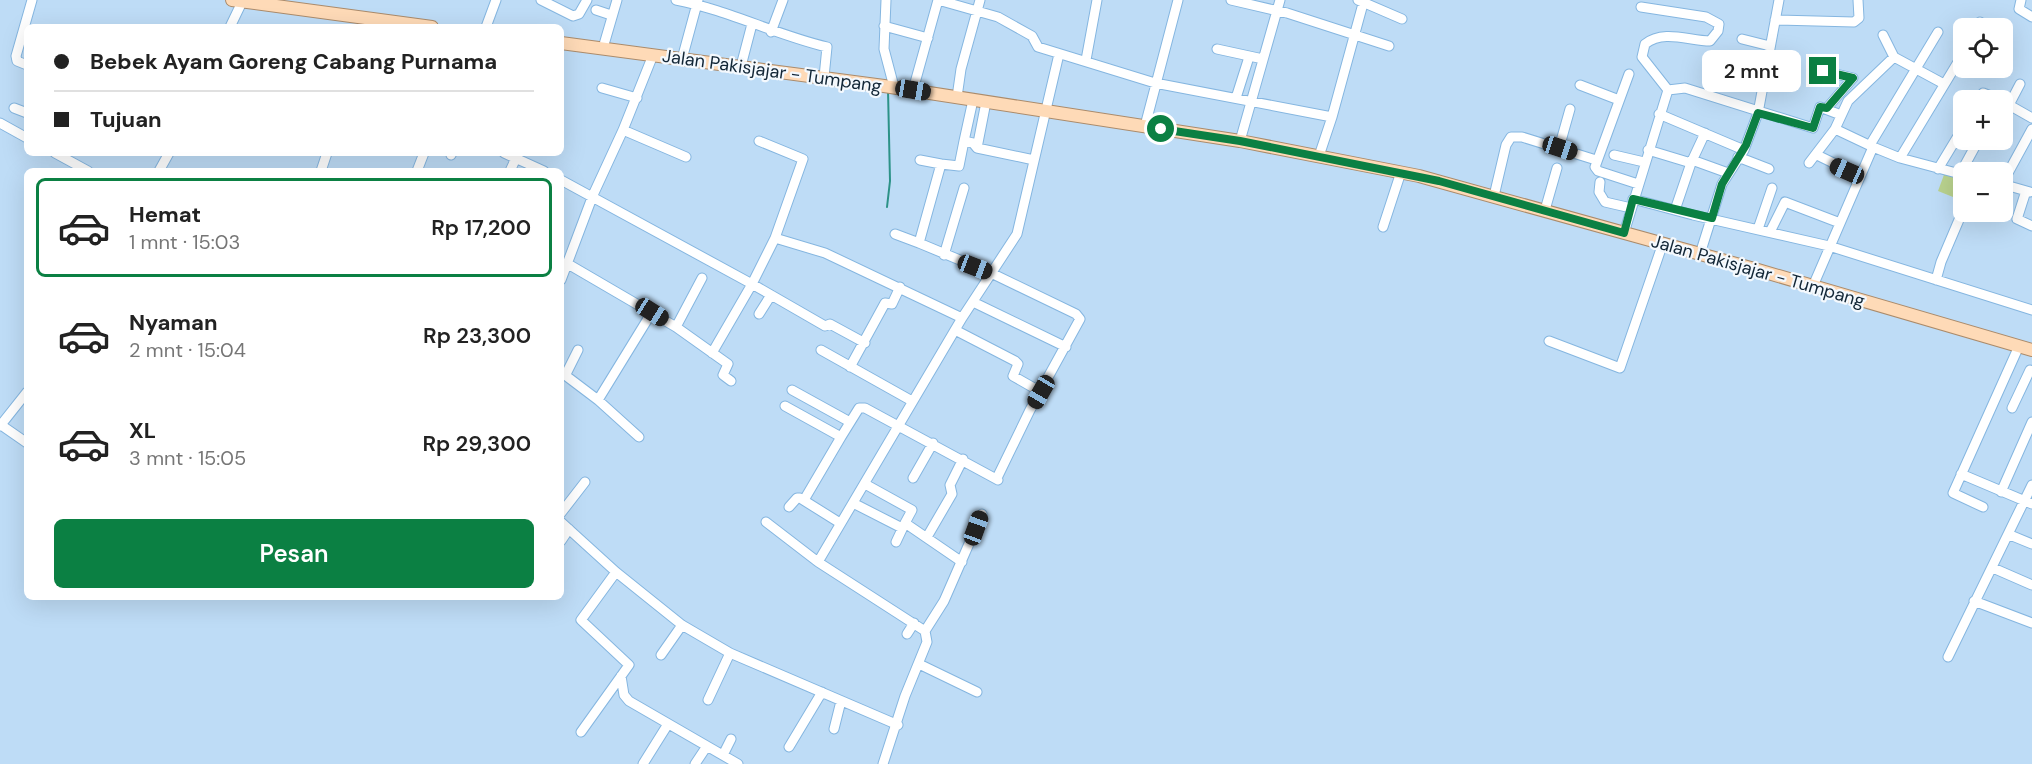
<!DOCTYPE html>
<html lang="id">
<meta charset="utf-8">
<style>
body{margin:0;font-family:"DM Sans",sans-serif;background:#f2f2f2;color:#222;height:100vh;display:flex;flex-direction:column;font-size:22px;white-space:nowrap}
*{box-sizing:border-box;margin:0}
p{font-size:20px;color:#767676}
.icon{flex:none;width:33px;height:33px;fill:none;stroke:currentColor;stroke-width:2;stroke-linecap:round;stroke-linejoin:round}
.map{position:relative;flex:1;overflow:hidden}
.panel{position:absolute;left:24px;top:168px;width:540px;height:432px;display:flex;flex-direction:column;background:#fff;border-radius:9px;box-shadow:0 6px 24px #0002}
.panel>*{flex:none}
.top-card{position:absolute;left:24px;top:24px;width:540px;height:132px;border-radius:9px;box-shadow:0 6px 24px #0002;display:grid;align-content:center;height:132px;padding:0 30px;background:#fff}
.fabs{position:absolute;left:1953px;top:18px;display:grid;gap:12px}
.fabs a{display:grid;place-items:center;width:60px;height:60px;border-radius:9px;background:#fff;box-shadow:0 6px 24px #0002;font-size:30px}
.end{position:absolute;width:27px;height:27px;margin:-14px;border:8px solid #0b8043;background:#fff;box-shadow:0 0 0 3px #fff}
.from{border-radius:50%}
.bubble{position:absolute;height:42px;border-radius:9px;background:#fff;box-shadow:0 6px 24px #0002;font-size:20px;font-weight:600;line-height:42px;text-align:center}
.car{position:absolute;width:18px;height:36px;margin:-18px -9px;border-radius:8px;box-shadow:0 0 4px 2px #0007;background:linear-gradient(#222 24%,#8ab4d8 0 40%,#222 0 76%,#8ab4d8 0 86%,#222 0)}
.top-card b{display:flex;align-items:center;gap:21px;height:57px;font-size:22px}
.top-card b+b{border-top:2px solid #e0e0e0}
.top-card i{width:15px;height:15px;background:#222}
ul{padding:10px 0 0;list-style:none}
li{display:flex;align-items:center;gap:18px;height:99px;margin:0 12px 9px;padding:0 18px;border:3px solid transparent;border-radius:9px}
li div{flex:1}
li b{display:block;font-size:22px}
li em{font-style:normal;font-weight:600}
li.current{border-color:#0b8043}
li>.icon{width:54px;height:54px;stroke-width:1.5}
.action{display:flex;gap:12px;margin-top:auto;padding:12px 30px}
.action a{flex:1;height:69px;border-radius:9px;background:#0b8043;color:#fff;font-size:24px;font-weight:600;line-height:69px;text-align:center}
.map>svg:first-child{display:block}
.green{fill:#b9d28e}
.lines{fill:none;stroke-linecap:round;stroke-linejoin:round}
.stream{stroke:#2c9287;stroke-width:2}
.minor-casing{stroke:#85b6e0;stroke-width:11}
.major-casing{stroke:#ab8b6b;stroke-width:14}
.minor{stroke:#fff;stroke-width:9}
.major{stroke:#fedab7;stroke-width:12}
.route{stroke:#0b8043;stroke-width:8}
.labels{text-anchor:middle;stroke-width:4.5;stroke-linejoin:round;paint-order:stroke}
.street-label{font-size:18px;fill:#122636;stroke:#f4f9fe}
</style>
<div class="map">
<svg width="2032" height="764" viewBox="0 0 2032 764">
<rect width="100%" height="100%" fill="#bedcf6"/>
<path class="green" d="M1945 172 1963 177V201L1938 191Z"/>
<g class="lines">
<path class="stream" d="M887 207 890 181 888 90"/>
<g class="minor-casing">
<path id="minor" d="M541 0 573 16 579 14 587 0
M676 0C728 10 776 35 827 47L824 77
M886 0 884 49 894 87
M938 0 998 17 1032 36 1038 47 1155 83 1332 117
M1231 0 1287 13 1389 46
M1358 0 1402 19
M2021 0 2019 9 2032 17
M1641 7 1706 17 1719 24 1718 31 1710 41C1689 41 1664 29 1645 44L1642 57 1668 90
M596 10 611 15
M1775 20 1854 22 1859 18 1858 0
M884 26 928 38
M230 27 242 2
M486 27 496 0
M1977 28 1980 22
M771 32 783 0
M1742 39 1770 46
M603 48 617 0
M1217 49 1263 59
M1894 57 1944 84
M682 59 698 0
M1086 60 1097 0
M27 65 17 61 16 56 32 0
M741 66 752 24
M1823 71 1853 78 1827 108
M1629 74 1595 167 1598 171 1638 184
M1580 85 1619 100
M602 88 637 98
M913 90 938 0
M1668 90 1685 88 1813 128 1820 107 1841 115
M957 97 961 69 980 0
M1236 98 1249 57
M1978 100 1983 93 2001 100
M2002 101 2032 118
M2009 105 2020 84
M14 108 27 113
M1659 114 1744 150
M0 123 27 138
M1145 126 1178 0
M623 130 686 157
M759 141 803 159 775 238
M964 141 973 100
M1240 141 1280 0
M1870 145 1938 32
M1873 147 1835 129 1848 101 1894 57 1883 35
M977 148 986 102
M1559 148 1570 109
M1648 150 1691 163
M55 153 88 171
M504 153 544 171
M451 155 452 153
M1614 155 1644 162
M1817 155 1860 176
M1319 156 1332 117 1364 0
M1738 157 1769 169
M1900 158 1964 52
M920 160 941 164 919 243 991 273 1076 314 1080 319 1030 410 997 478
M1692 160 1728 173
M1809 163 1835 129
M941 164 959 166 964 141 973 143 977 148 1034 160
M1938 169 1964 126
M159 171 169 153
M321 171 327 153
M417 171 424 153
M510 171 516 158
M1960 174 1978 141
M561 180 752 284 775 238 825 253 962 318
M1600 182 1599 192 1605 202 1631 208
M2002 184 2032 129
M2002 184 2030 192
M2026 191 2017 219 2032 226
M1494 196 1506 145 1511 137H1522L1596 160
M1633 199 1693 215 1829 246 2032 310
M1545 210 1557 168
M1675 210 1691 163 1705 133
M1993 216 1995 212
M1383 227 1401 172
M1758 229 1772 188
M1770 232 1785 202 1840 223
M1624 233 1668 90
M895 234 919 243
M1700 254 1722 184 1744 150 1758 113 1779 0
M944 255 964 188
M568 264 676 327 702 278
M561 280 593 195 623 130 653 55
M1936 280 1941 262 1964 208
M1813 286 1873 147 1900 158 1964 175
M973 302 1066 347
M759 314 771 295
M676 327 728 364 723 375 731 381
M955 330 1015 361 1018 364 1013 376 1041 392
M1549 341 1620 368 1663 243
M821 350 912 401
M712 353 752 284 825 326 830 324 865 343
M850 367 885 303 892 304 900 287
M561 372 598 400 652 312
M566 374 578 350
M792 390 850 422
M598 400 639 437
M785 406 841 437 859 408H865L998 480
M2012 408 2030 370
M1 425 27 443
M0 426 27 392
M1961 474 2032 504
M913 478 933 443
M865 484 912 510 905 523 962 562
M2001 492 2032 422
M804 500 841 437
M853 503 902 528
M789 507 797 498H800L840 523
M1983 507 1953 493 2019 346
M561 513 585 482
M561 522 616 572 682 625 730 653 898 725
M766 522 818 562
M2010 535 2032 544
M927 537 952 494 950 485 963 459
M561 541 569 529
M896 542 904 525
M1993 568 2032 585
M1974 601 2032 623
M925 631 944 601 982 514
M907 634 914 623
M661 655 682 625
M1948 657 2032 485
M919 664 977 692
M621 676 624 695 629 701 738 764
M708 700 730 653
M834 729 841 701
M581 732 629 665 581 620 616 572
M789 747 822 692
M723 755 731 739
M643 764 668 724
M695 764 707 746
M883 764 905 696 927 642 925 631 818 562 962 318 1017 234 1059 54"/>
</g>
<g class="major-casing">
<path id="major" d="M232 0 432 27
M561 43 884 86 1240 141 1419 176 1758 270 2032 350"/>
</g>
<use href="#minor" class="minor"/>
<use href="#major" class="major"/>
</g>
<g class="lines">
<path class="route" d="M1161 129 1240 141 1439 181 1624 233 1633 199 1712 218 1722 184 1746 145 1758 113 1813 128 1820 107 1827 108 1853 78 1823 71"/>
</g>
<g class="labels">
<g class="street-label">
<text transform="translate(772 71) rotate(8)" y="6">Jalan Pakisjajar - Tumpang</text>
<text transform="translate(1758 271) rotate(16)" y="6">Jalan Pakisjajar - Tumpang</text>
</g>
</g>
</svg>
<div class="fabs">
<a><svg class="icon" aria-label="locate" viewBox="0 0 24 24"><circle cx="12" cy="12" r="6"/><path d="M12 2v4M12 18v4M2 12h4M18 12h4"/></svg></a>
<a>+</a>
<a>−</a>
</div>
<i class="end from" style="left:1161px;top:129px"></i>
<i class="end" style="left:1823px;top:71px"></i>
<div class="bubble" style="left:1702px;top:50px;width:99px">2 mnt</div>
<i class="car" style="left:913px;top:90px;rotate:99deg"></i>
<i class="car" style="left:1560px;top:148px;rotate:108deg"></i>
<i class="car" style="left:1847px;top:171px;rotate:294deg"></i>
<i class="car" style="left:975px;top:267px;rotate:111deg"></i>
<i class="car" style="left:652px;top:312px;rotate:122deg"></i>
<i class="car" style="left:1041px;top:392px;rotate:210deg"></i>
<i class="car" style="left:976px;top:528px;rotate:20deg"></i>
<div class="top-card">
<b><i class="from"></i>Bebek Ayam Goreng Cabang Purnama</b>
<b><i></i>Tujuan</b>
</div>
<section class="panel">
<ul>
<li class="current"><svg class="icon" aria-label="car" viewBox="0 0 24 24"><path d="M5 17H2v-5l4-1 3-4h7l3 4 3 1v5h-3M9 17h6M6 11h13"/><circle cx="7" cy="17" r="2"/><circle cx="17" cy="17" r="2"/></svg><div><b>Hemat</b><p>1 mnt · 15:03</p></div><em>Rp 17,200</em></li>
<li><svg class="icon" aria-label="car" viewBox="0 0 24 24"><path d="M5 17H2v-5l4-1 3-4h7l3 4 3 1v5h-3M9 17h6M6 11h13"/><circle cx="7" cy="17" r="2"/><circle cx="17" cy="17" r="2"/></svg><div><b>Nyaman</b><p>2 mnt · 15:04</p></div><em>Rp 23,300</em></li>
<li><svg class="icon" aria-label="car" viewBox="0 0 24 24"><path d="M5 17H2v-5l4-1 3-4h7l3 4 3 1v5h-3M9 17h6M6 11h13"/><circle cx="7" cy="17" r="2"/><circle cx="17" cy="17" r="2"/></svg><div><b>XL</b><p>3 mnt · 15:05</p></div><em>Rp 29,300</em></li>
</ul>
<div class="action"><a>Pesan</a></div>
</section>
</div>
